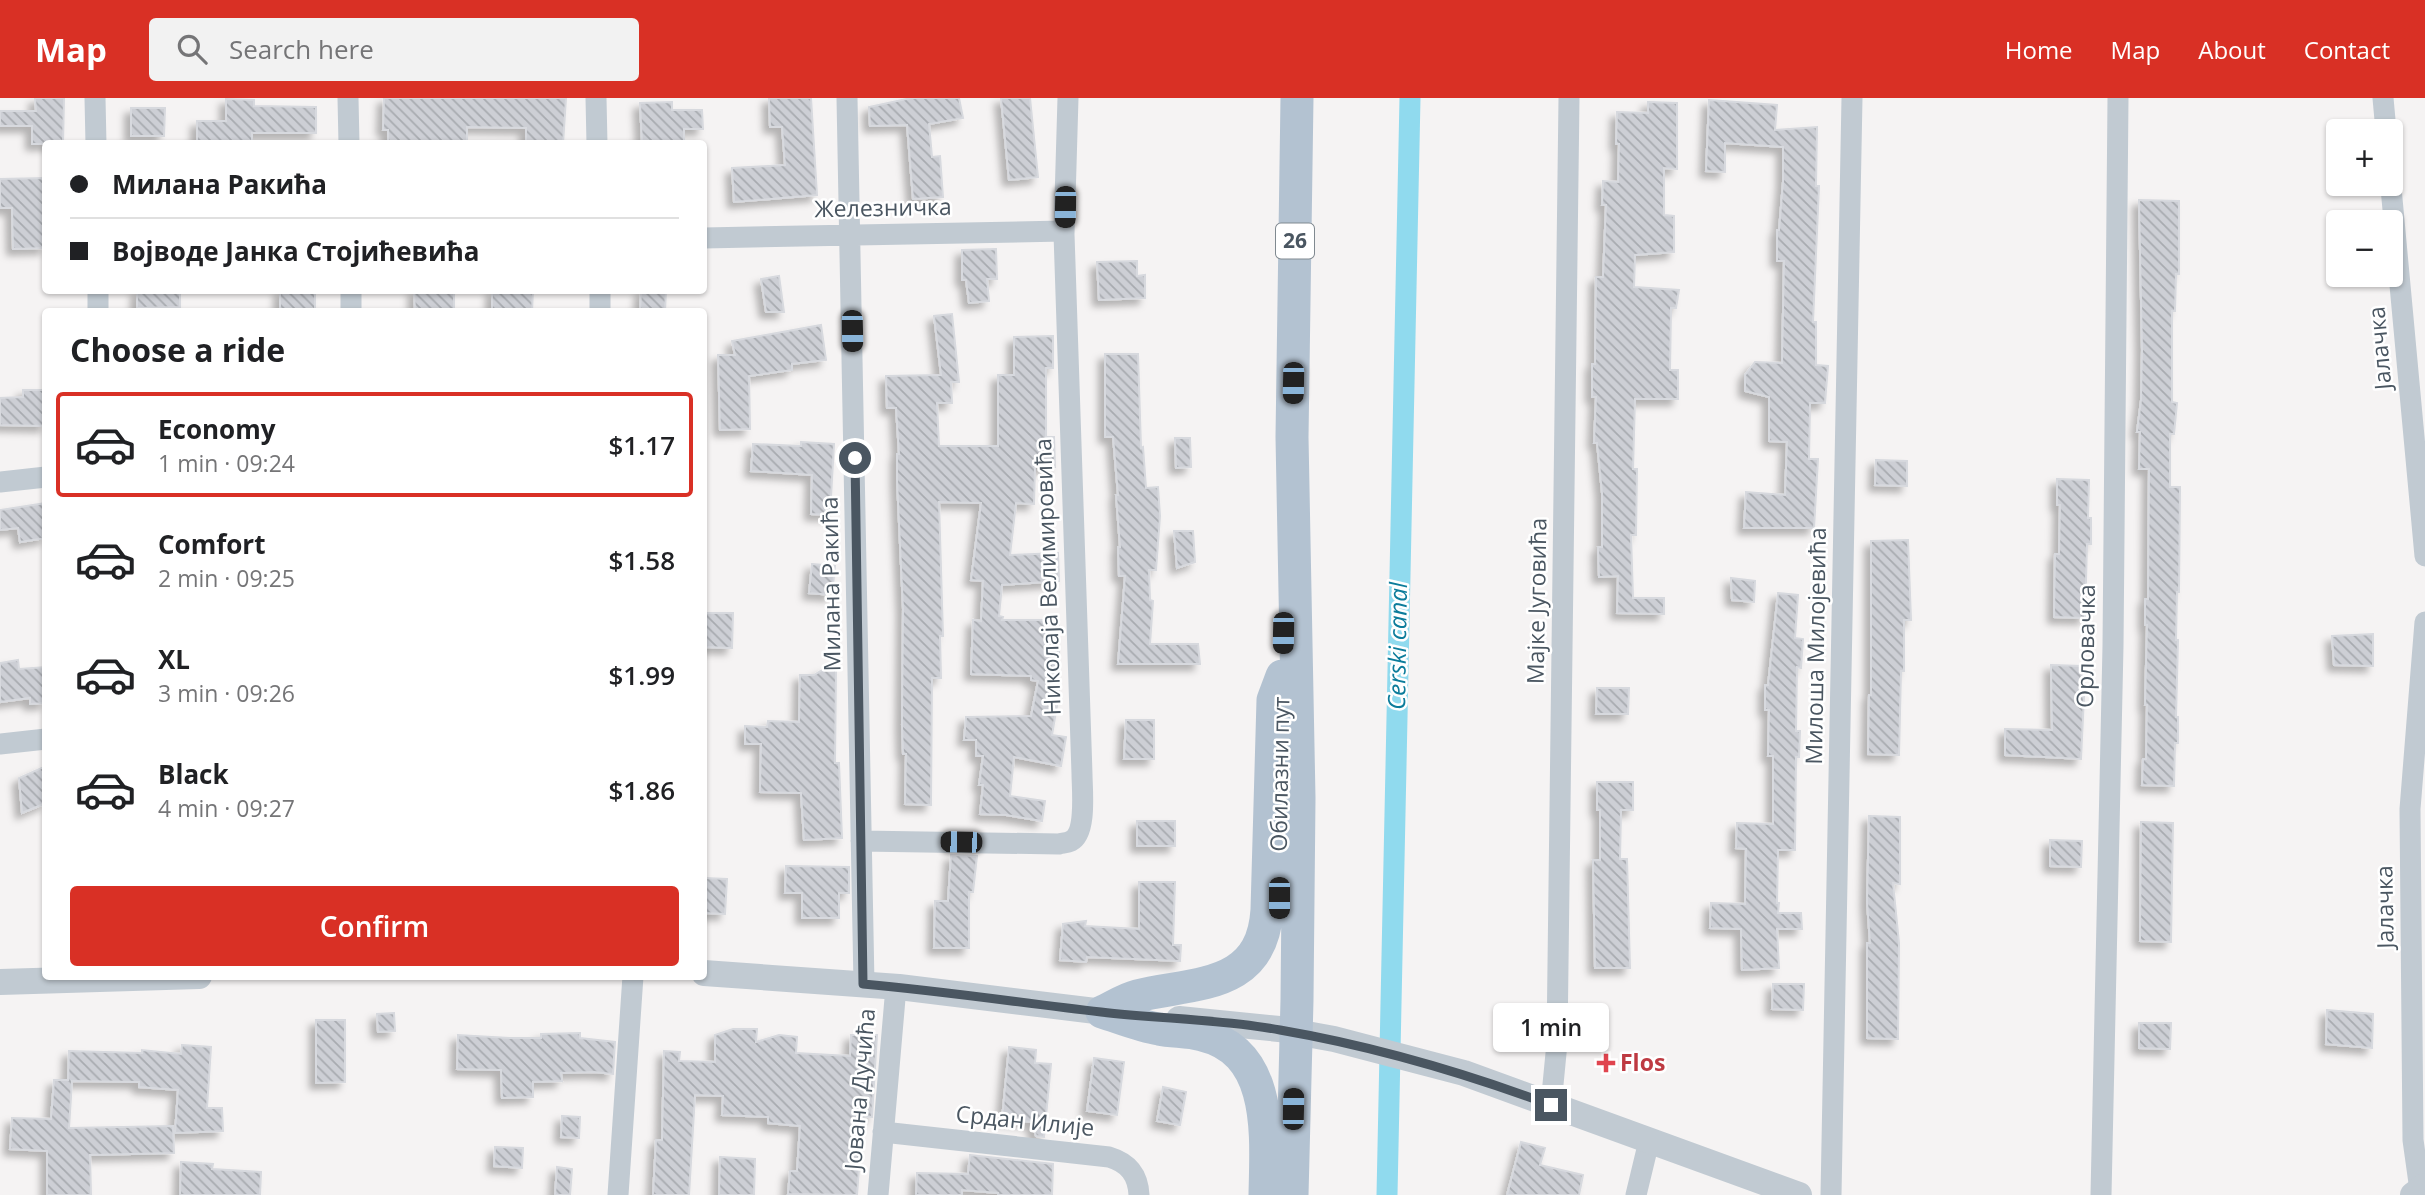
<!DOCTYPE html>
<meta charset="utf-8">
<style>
body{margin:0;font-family:"Open Sans",sans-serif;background:#f2f2f2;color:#202124;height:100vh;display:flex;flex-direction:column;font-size:26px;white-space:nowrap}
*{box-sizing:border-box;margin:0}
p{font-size:23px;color:#757577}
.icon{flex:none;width:38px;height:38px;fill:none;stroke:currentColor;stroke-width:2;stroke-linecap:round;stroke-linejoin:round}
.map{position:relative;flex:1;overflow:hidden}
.details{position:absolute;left:42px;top:210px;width:665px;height:672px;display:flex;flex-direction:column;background:#fff;border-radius:7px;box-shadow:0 2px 5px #0004}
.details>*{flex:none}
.top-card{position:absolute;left:42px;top:42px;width:665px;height:154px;border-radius:7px;box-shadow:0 2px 5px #0004;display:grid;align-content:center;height:154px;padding:0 28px;background:#fff}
.buttons{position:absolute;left:2326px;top:21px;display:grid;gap:14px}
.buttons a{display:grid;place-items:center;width:77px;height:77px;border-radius:7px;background:#fff;box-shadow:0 2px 5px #0004;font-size:35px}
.end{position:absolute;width:32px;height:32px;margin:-16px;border:9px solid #4a5661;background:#fff;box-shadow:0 0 0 4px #fff}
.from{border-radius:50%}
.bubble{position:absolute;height:49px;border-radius:7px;background:#fff;box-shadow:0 2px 5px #0004;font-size:23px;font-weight:600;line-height:49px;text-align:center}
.car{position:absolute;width:21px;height:42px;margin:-21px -10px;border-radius:9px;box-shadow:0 0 5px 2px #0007;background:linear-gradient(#222 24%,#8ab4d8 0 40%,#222 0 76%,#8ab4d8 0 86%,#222 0)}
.top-card b{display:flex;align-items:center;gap:24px;height:66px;font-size:26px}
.top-card b+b{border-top:2px solid #e0e0e0}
.top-card i{width:18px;height:18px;background:#202124}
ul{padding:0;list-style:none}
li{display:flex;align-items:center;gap:21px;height:105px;margin:0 14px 10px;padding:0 14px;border:4px solid transparent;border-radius:7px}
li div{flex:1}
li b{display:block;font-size:26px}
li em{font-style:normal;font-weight:600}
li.selected{border-color:#d93025}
li>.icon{width:63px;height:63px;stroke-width:1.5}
h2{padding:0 28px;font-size:32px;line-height:84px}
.primary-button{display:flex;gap:14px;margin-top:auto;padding:14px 28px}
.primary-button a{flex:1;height:80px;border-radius:7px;background:#d93025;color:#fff;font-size:28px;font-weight:600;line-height:80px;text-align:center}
header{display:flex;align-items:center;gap:42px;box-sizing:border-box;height:98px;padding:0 35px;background:#d93025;color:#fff}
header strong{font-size:33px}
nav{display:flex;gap:38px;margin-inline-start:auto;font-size:24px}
.search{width:490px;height:63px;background:#f2f2f2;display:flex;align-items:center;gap:18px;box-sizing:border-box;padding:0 24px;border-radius:7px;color:#757577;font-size:26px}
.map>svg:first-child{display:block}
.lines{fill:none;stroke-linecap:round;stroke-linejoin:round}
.canal{stroke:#90daee;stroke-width:21}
.building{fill:url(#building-back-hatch);stroke:#d7d9de;stroke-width:2;filter:url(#shadow)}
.minor{stroke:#c1cad2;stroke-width:21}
.tertiary{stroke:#c1cad2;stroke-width:26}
.primary{stroke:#b3c2d1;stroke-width:33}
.route{stroke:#4a5661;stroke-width:9}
.health-dot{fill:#e0444e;stroke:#fff;stroke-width:2.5}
.labels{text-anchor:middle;stroke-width:5;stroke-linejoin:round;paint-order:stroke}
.shield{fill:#fff;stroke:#808990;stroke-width:2}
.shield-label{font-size:21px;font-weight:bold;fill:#4a5661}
.street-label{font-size:23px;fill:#4a5661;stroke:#fff}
.health-label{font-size:23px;font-weight:bold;fill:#be3a42;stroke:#fff;text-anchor:start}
.water-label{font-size:24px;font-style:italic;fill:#0c7c9b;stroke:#fff}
</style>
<header>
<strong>Map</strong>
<div class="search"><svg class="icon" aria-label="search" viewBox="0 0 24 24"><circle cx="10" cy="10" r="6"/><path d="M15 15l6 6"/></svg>Search here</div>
<nav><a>Home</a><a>Map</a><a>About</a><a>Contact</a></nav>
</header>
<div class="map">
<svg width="2425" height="1097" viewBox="0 0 2425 1097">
<defs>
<pattern id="building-back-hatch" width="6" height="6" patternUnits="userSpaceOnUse" patternTransform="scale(1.75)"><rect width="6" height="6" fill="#cdcfd5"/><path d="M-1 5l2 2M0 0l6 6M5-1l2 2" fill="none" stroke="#a8abb0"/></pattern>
<filter id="shadow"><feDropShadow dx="-6" dy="6" stdDeviation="3.5" flood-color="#0004"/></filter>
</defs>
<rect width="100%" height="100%" fill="#f5f3f3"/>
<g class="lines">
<path class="canal" d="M1387 1097 1410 0"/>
</g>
<path class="building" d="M35 0H64L63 46H32V28H0V13H36Z
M384 0H566L563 46H526V30L467 29V46H388V32H383Z
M769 0H811L817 97 734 104 732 70 785 67 782 29H770Z
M911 0H959L963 20 929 26 932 59 940 58 943 99 913 101 907 27 870 28 869 9Z
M1001 0H1030L1038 79 1009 82Z
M226 1 254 2V8L316 9V35H252V46H197V23H226Z
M1709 2 1777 7 1775 32 1817 29 1816 88H1819L1813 224H1816V267L1828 268 1825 305H1810L1809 361H1818L1814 430H1744L1746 394 1785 397 1787 344 1769 343V299L1745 293V277L1755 264 1782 265 1784 163H1777V132H1779L1783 84V49L1725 45V74L1706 73Z
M672 4V12H702L703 31H684V46H642L640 5Z
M1648 4 1677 5V71L1664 70V117L1674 118V154L1635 157 1634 189 1679 192 1676 210H1671L1670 272H1678V301H1635L1633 371H1637L1636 437H1631L1633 500H1664V516L1617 515 1618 478 1599 479 1598 449H1602V395L1597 345H1594L1596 299H1592V266H1595L1596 179H1603L1606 107H1602L1603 83 1618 84 1619 46H1616L1617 14 1648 15Z
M131 10H165L164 38H131Z
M46 80V150L13 151 12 110H0V81Z
M2139 102 2179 103V176H2176L2175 213H2172V304L2177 305 2174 336H2170V389H2180L2179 494H2177L2176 542H2178L2176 619H2178V645H2175L2174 688 2142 687 2143 661H2146L2147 607H2145L2147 527H2145V501H2148L2149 371H2139L2140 334H2137L2141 302 2142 252Z
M996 151 997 181H987L989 203 969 205 966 182H962V152Z
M1137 163V178L1145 177V200L1099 202 1097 164Z
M779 178 784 214H766L761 181Z
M137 192H180V209L137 210Z
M280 192H315V214H280Z
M414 192H454V214H415Z
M492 192H533L532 214H492Z
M641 192H666L665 214H640Z
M952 216 959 284H951L952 305H937L939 348H998V277H1014V239L1053 238V270H1046V339H1054L1055 369H1035L1034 406 1016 405 1010 457 1058 455 1059 483 1002 487 999 518 1003 519 1002 522H1059V596L1052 637 1066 639 1061 668 1014 659 1010 698 1045 703 1042 723 1006 717 980 716 983 687H979L983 658H976V642H964L966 619 1031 618 1038 583 1031 582V578L971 576 973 522 981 523 983 483 971 482 981 405 939 404 943 538H940L941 580H932L931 707 905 706 906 656H903L902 627 903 511 897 382V356H899L896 310H887L886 278 941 277 934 218Z
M821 227 826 262 792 266V272L749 278 750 331 720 332 718 257H735L732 243Z
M1105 256H1138L1141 350 1143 349 1146 390 1158 389 1160 418 1156 472H1149L1150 502 1153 503 1150 546H1198L1200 566H1118L1125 478H1119L1118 449H1120L1116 397H1118L1113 339H1105Z
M23 292H46V328L0 327V300L23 299Z
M1175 340H1190L1191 369 1176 370Z
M801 344 834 346 830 417 811 416 812 377 751 373 753 346 801 348Z
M1876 362 1907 363V388L1875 387Z
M2057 381 2089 382 2088 420H2091V446H2087L2085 520 2054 519 2055 456H2059L2060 407H2057Z
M46 405V440L20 444 18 430 0 432V412Z
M1174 433H1193L1195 464 1177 470Z
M1908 442 1911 522H1904V573H1901L1899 657 1868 656 1869 597H1871V443Z
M812 466 835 468 832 497 809 495Z
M1731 480 1755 483 1754 504 1732 502Z
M1778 495 1798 497 1795 540 1803 541 1801 570 1797 569 1796 633H1800L1799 659H1796L1795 752H1778L1777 805H1779L1778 815H1801L1802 831H1777L1779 870 1742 872 1741 831 1710 830 1711 805 1745 806 1746 751 1736 750 1737 725 1773 726V658H1768L1769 612H1765V587H1768Z
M704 515H733L732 550 704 549Z
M2373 536V568L2334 567 2332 538Z
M18 562 19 571 46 569V605L30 606V600L0 604V565Z
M2051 567 2082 568 2081 598H2084L2081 661 2005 657V631L2052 632Z
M824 571H836L835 665H839L842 740 804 742 801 695 760 694 761 646H745V628L767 629 768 623 799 624 800 577H814Z
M1597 590H1629L1628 616H1596Z
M1126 622H1154V661H1124Z
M46 668V705L22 715 19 680Z
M1597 684H1633V712H1621L1620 761H1627L1630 870H1595L1593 762H1600V712H1597Z
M1869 718 1900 719V786L1893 785 1899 845 1898 941 1867 940V845H1870L1867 804Z
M1137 723H1175V748H1137Z
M2141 724 2173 725 2171 844 2140 843Z
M2050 742 2082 743 2081 769 2050 768Z
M951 757 977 758 973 794H969V850H934L935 803H948Z
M786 768 849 769V795H839V820H802V795H785Z
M704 780 727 781 725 816 704 815Z
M1139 784H1175L1173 847H1181L1180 863 1087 859 1086 864 1060 862 1063 826 1086 823 1085 828 1139 831Z
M1773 886H1804L1803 912 1772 911Z
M2327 912 2373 916 2372 950 2326 946Z
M394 915 395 933 378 934 377 916Z
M316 922H345V984L316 985Z
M2139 925H2171L2170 951 2139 950Z
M733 931H757L756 944 779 937 797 939 796 955 850 958 851 937H877L872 1019 863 1018 857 1097 788 1096 790 1073H797L800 1028 768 1025V1019L722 1017 723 998 695 997 689 1097H653L656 1042H662L664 953 680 954 679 963 715 964V937Z
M580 935V940L615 944 613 976 594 974 561 975 562 983 533 984V999L502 1000 501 972 457 971 458 937 510 940H541V936Z
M182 947 211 949 207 1010H222L223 1033 175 1035 178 992 139 989V984L72 983 69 1030 173 1028 174 1055 90 1057 91 1097H47V1053L10 1051 12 1020 51 1021 54 982H68L69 953 142 955V952L181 956Z
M1009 949 1036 952 1035 965 1051 966 1044 1039 1036 1038 1032 1024 1002 1021Z
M1094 960 1124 964 1117 1017 1087 1013Z
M1163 989 1186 994 1180 1027 1157 1023Z
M562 1018 580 1019 579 1040 561 1039Z
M1521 1044 1545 1050 1540 1067 1583 1077 1579 1097H1507Z
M495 1049 523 1050 522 1070 494 1068Z
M970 1057 1053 1066 1052 1097H998V1095L962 1092V1097H916L917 1075 968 1076Z
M720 1059 755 1061 754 1097H719Z
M181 1064 213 1066 212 1071 261 1074 260 1097H180Z
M557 1069 572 1071 570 1097H555Z"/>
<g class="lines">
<path class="minor" d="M95 0 96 46
M348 0 349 46
M596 0 597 46
M847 0 864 886
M2383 0 2386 33
M2390 79 2425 458
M704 140 1064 133
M98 192V214
M600 192V214
M351 214V192
M0 384 46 379
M0 646 46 641
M861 743 1059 746C1063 745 1067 745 1071 743 1087 735 1082 691 1082 676L1064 136 1068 0
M1551 1007 1557 945 1569 0
M883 1034 1109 1059C1129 1065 1138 1077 1139 1097
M2420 1092 2413 1042 2410 711 2425 524
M618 1097 633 878
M878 1097 896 889
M1636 1097 1649 1043
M1831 1097 1852 0
M2101 1097 2113 548 2118 0"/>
<path class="tertiary" d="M704 875 899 889 1120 916
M0 884 199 878
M1179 921 1279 931 1334 941 1464 975 1799 1097
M2413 1097 2425 1088"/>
<path class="primary" d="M1102 914C1113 909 1125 901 1137 898 1196 884 1262 891 1267 812L1273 602 1282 578
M1102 914C1121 920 1140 928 1159 931 1173 934 1188 933 1202 937 1274 954 1266 1038 1265 1097
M1292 1097 1297 902 1299 700 1292 339 1297 0"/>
</g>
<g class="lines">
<path class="route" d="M855 360 863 886C943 893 1022 905 1101 914 1160 921 1221 921 1280 932 1373 948 1462 974 1551 1007"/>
</g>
<path class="health-dot" d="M1602.5 954.5h7v7h7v7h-7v7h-7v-7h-7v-7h7z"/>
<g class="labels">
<rect class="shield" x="1276" y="125.5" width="38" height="35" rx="5"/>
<g class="shield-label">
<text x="1295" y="150">26</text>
</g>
<g class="street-label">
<text transform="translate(883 110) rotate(-1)" y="8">Железничка</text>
<text transform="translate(2380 250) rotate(-95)" y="8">Јалачка</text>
<text transform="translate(1048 479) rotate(-92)" y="8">Николаја Велимировића</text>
<text transform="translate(831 486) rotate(-91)" y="8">Милана Ракића</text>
<text transform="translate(1537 503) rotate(-89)" y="8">Мајке Југовића</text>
<text transform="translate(1816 548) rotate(-89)" y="8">Милоша Милојевића</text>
<text transform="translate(2086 548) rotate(-89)" y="8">Орловачка</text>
<text transform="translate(1280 676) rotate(-89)" y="8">Обилазни пут</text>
<text transform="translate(2385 809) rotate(-91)" y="8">Јалачка</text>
<text transform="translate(860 991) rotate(-85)" y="8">Јована Дучића</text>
<text transform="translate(1025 1023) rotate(6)" y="8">Срдан Илије</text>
</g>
<g class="health-label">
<text x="1620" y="973">Flos</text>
</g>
<g class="water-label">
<text transform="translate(1398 548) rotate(-89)" y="8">Cerski canal</text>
</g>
</g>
</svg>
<div class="buttons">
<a>+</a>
<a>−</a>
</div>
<i class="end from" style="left:855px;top:360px"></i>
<i class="end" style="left:1551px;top:1007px"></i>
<div class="bubble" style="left:1493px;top:905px;width:116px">1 min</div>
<i class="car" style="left:1065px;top:109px;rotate:181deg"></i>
<i class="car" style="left:852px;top:233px;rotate:179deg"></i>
<i class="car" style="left:1293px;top:285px;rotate:181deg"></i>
<i class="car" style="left:1283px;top:535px;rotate:181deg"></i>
<i class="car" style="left:961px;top:744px;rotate:271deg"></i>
<i class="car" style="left:1279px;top:800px;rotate:180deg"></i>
<i class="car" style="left:1293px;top:1011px;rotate:1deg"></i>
<div class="top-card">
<b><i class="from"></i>Милана Ракића</b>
<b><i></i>Војводе Јанка Стојићевића</b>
</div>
<section class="details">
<h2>Choose a ride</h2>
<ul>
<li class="selected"><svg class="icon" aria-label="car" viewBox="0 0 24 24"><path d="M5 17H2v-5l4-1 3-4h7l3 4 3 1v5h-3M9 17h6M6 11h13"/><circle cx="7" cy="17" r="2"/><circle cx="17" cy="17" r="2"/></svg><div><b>Economy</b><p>1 min · 09:24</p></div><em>$1.17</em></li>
<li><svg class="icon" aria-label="car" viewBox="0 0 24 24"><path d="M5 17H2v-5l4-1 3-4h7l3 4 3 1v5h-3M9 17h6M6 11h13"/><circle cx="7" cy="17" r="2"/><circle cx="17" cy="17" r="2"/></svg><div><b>Comfort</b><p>2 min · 09:25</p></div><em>$1.58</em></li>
<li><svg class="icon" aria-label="car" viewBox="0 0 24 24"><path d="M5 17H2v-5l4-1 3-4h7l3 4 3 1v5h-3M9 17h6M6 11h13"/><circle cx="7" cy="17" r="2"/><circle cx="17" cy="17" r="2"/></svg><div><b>XL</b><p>3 min · 09:26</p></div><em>$1.99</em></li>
<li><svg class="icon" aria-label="car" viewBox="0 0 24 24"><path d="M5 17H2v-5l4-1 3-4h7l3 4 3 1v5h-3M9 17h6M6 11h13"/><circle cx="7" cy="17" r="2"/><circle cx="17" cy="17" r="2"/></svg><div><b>Black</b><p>4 min · 09:27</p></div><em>$1.86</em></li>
</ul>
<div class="primary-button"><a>Confirm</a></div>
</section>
</div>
